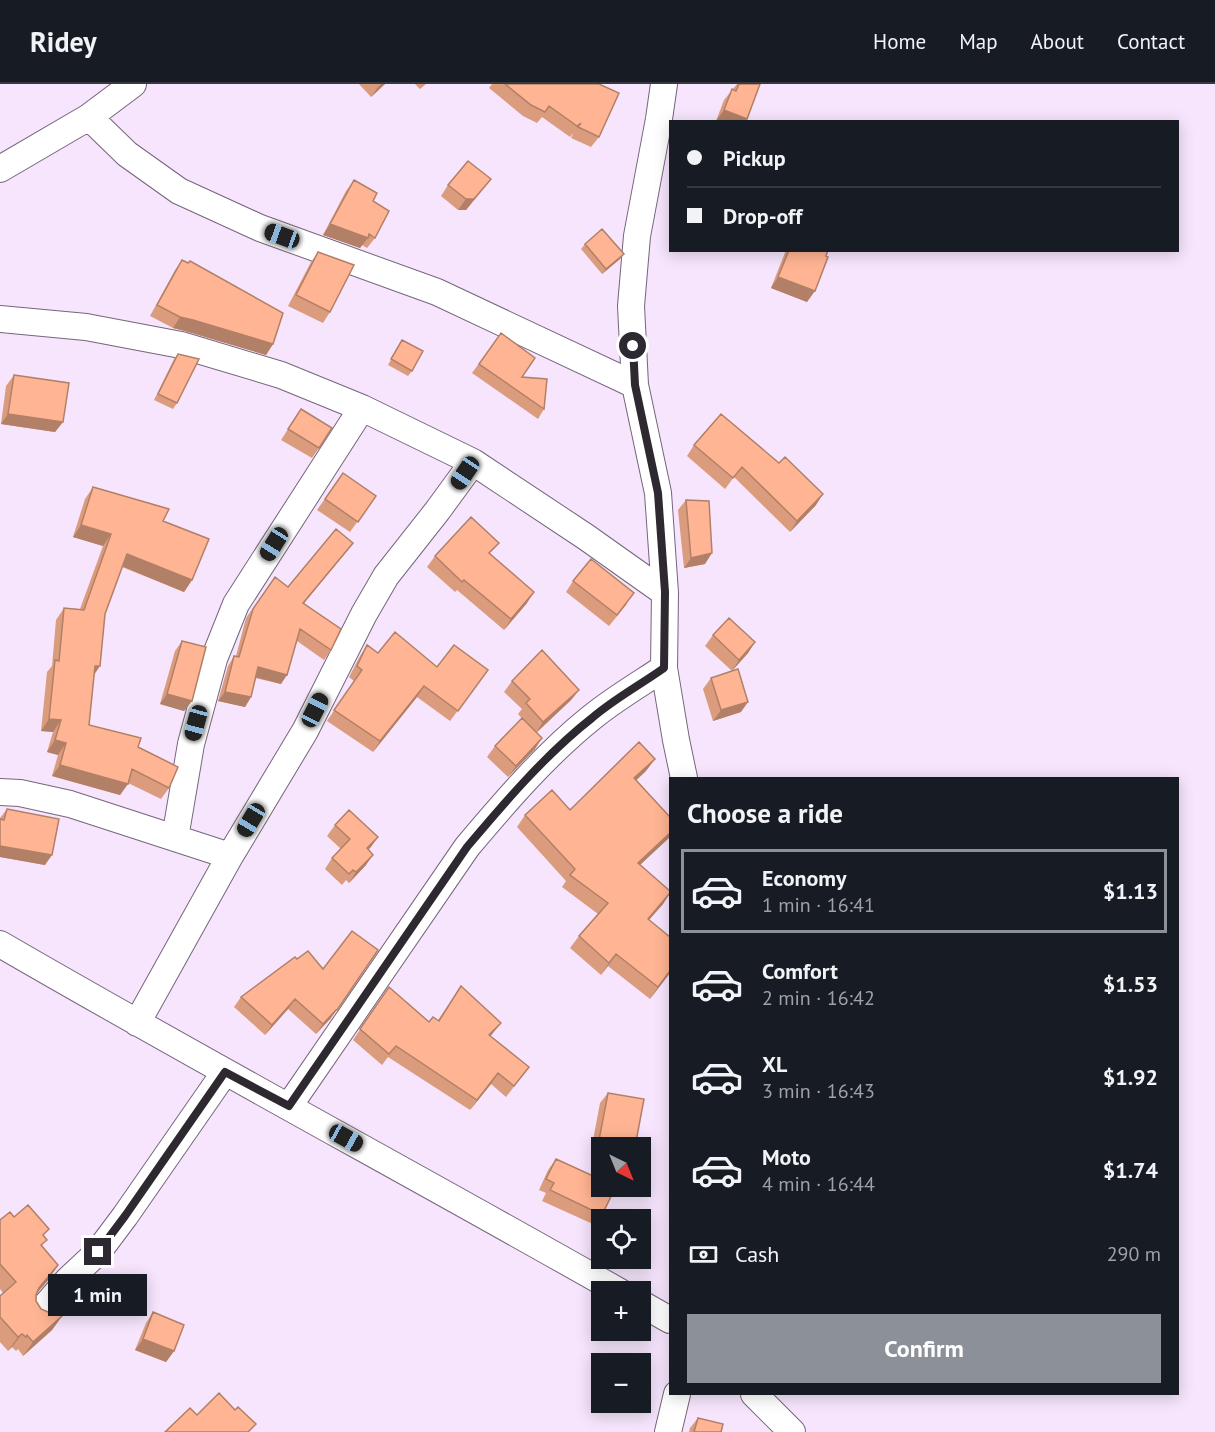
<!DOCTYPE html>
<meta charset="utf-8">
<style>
body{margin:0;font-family:"PT Sans",sans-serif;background:#20242c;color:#f1f3f6;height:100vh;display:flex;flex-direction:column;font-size:22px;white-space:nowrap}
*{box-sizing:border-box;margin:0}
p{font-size:20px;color:#9ea1a6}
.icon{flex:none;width:33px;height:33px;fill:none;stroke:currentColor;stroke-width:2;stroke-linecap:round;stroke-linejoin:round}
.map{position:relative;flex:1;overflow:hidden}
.details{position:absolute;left:669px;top:693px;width:510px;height:618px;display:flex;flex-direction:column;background:#171b24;border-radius:0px;box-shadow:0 3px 15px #0003}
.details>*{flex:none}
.banner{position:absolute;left:669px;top:36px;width:510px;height:132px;border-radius:0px;box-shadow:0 3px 15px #0003;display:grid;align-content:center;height:132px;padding:0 18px;background:#171b24}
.needle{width:39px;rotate:137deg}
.tools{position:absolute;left:591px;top:1053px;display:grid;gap:12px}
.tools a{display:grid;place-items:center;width:60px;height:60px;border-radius:0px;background:#171b24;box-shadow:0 3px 15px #0003;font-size:30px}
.end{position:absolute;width:27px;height:27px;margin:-14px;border:8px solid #2e2831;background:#fff;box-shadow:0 0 0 3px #fff}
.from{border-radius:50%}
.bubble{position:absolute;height:42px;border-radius:0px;background:#171b24;box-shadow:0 3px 15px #0003;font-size:20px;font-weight:700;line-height:42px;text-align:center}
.car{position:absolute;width:18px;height:36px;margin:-18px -9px;border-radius:8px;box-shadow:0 0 4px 2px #0007;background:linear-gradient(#222 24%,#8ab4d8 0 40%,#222 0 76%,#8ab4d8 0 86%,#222 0)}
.banner b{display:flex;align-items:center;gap:21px;height:57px;font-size:22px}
.banner b+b{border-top:2px solid #363941}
.banner i{width:15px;height:15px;background:#f1f3f6}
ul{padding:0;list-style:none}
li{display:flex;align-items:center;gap:18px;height:84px;margin:0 12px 9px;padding:0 6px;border:3px solid transparent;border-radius:0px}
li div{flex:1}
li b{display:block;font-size:22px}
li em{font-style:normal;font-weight:700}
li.on{border-color:#8c9099}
li>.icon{width:54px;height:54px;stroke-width:1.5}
h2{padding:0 18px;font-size:27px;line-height:72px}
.pay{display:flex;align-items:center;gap:15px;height:66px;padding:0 18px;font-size:22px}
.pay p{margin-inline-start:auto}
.primary-button{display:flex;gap:12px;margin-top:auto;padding:12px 18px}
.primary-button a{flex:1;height:69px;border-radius:0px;background:#8c9099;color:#fff;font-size:24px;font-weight:700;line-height:69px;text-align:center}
header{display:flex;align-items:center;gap:36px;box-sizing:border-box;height:84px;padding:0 30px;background:#171b24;border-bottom:2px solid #363941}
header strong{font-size:28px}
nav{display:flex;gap:33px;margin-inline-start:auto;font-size:21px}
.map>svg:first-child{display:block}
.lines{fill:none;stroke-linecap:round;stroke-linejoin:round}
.street-casing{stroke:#75667b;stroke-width:28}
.street{stroke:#fff;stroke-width:26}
.wall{fill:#db9c7e}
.shaded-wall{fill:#b27f67}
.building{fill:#ffb593;stroke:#b27f67;stroke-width:1.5}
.route{stroke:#2e2831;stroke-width:8}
</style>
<header>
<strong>Ridey</strong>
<nav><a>Home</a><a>Map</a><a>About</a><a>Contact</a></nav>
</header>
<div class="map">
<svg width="1215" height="1348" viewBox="0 0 1215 1348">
<rect width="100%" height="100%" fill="#f6e5fd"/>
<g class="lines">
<g class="street-casing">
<path id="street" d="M664 0 659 35 637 152 631 222 635 301 658 409 665 509 664 584 676 656 684 694
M89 33 127 70 179 107 260 144 437 208 635 301
M0 85 89 33 133 0
M0 235 86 243 181 261 281 291 362 324 473 378 586 453 665 509
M0 708 20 709 70 720 230 772
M175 754 191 660 214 575 236 520 362 324
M0 860C205 979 414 1091 620 1208
M137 939 230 772 305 647 364 530 386 492 438 426 473 378
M289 1022 467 763C504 719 546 670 591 634 614 615 640 600 664 584
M640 1219 670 1236
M41 1227 68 1196 98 1168 125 1132 225 988
M754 1310 792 1348
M668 1348 677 1310"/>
</g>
<use href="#street" class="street"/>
</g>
<path class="wall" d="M359 0H385L371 13Z
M415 0H426L420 5Z
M492 0H599V53L591 63 571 54 573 49 570 53 542 33 537 39 523 32 489 4Z
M737 0H759L745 38H719L716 37 724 16Z
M354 96 373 117 375 154 367 164 362 161 360 164 323 151 346 107Z
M448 101 483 105 466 126H458L441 112Z
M585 160 620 175 602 190 581 165Z
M786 166H828L807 218 771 204Z
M318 168 330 228 323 239 288 222 311 178Z
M182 176 273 260 266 271 185 247 173 244 150 232 175 186Z
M501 249 522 293 544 325 538 335 472 289Z
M402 256 412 287 408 292 388 281Z
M178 270 177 319 173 325 154 316 174 275Z
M14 291 63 338 55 348 1 340 6 302Z
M301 325 319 364 312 374 281 356Z
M721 330 816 421 790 448 734 393 725 405 687 372 694 361Z
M343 389 376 412 350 448 317 426Z
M93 403 163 437 192 496 184 508 122 483 105 530 94 591 89 641 138 663 169 704 161 715 128 699 120 711 52 692 58 671 47 668 53 648 41 647 47 588 52 582 56 536 64 524 80 525 103 462 73 453 85 415Z
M686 416 705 480 684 484 678 426Z
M353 459 346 468 303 520 331 566 324 576 297 557 281 600 255 594 251 613 245 623 218 617 228 582 234 572H236L246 534 275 493 288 503Z
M491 470 527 519 504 546 457 506 455 508 427 483 435 472Z
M573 497 627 520 609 542 566 508Z
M713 551 755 558 748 569 732 587 705 562Z
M182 557 192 617 184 627 160 620 175 567Z
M367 561 378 569 437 583 480 597 450 637 417 613 373 668 327 637 354 597 349 593 360 572Z
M711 594 741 628 713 637 703 605Z
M512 597 579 606 571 616 536 649 535 665 508 693 487 673 495 662 526 639 518 630 522 625 504 608Z
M646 687 636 696 670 733V753L640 781 670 809 663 820 649 836 670 853V889L650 915 608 882 601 891 570 864 579 852 598 830 562 803 566 797 517 743 525 731 570 726Z
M7 725 45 781 0 773V734Z
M335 741 378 753 368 766 366 781 349 799 346 796 342 801 325 785 332 774 341 765 327 752Z
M378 866 330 936H329L316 950 288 925 265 951 234 923 241 913 297 875 323 885Z
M461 902 493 949 490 953 529 983 506 1013 491 1000 470 1026 388 973 382 981 353 956 389 903 429 938 438 936Z
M608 1009 602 1064V1069L591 1067 600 1019Z
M556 1075 602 1131 595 1141 542 1117 546 1109 539 1106 548 1086Z
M14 1133 44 1152 42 1163 49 1195 37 1209 36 1217 41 1225 62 1232 52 1246 23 1272 18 1265 16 1267 12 1263 8 1267 0 1258V1212L3 1209 0 1205V1136Z
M153 1228 174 1267 166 1278 135 1266 146 1239Z
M698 1334 721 1348H722H689L690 1344Z"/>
<path class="shaded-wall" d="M381 0H385L371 13 378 3Z
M724 26 747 35 745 38H719L716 37Z
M491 95 466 126H458L466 115Z
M330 140 368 154 360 164 323 151Z
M624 170 620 175 602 190 606 185Z
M778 193 815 207 807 218 771 204Z
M180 233 193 236 273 260 266 271 185 247 173 244Z
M8 330 63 338 55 348 1 340Z
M823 410 816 421 790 448 797 437Z
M81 441 111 450 103 462 73 453Z
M353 459 346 468 296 529 303 519Z
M712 469 705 480 684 484 691 474Z
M127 470 192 496 184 508 119 481Z
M534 508 527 519 504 546 511 535Z
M755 558 748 569 732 587 739 576Z
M95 582H100L92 594Z
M258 583 287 591 281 600 251 592Z
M424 602 417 613 373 668 380 657Z
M579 606 571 616 536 649 543 638Z
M225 608 251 613 245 623 218 617Z
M167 610 192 617 184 627 160 620Z
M748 618 741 628 713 637 721 626Z
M49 635 61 636 53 648 41 647Z
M542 654 535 665 508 693 516 682Z
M55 656 66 659 58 671 47 668Z
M655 675 646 687 626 706 634 694Z
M60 681 128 700 120 711 52 692Z
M670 749V753L629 791 638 779Z
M378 753 371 763 359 775 367 764Z
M0 762 52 771 45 781 0 773Z
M373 771 366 781 349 799 356 788Z
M670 809 663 820 639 847 648 835Z
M616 870 608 882 601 891 609 879Z
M670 887V889L650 915 658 903Z
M295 915 288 925 265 951 272 941Z
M336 926 329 936 316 950 323 940Z
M501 939 493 949 481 962 489 951Z
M498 989 491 1000 470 1026 477 1016Z
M599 1056 635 1063 602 1064V1069L591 1067Z
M58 1181 49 1195 29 1218 39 1204Z
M62 1232 52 1246 23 1272 33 1258Z
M22 1250 12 1263 8 1267 18 1253Z
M143 1255 174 1267 166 1278 135 1266Z"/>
<path class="building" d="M505 0H599L619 9 599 53 578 43 581 39 577 42 549 22 545 28 531 21Z
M739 0H760L747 35 724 26 732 5 736 7Z
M468 77 491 95 474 115H466L448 101Z
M354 96 377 109 373 117 389 127 375 154 369 150 368 154 330 140Z
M602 145 624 170 606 185 585 160Z
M789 166H828L826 172 828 173 815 207 778 193Z
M318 168 354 181 330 228 296 211Z
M182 176 188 179 190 177 283 229 273 260 193 236 180 233 157 221Z
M501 249 535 274 522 293 547 295 544 325 479 280Z
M402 256 423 267 412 287 391 275Z
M178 270 199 275 177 319 158 310Z
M14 291 69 299 63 338 8 330Z
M301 325 332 344 319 364 288 345Z
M721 330 779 379 785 373 823 410 797 437 742 383 733 394 694 361Z
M343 389 376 412 358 438 325 415Z
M93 403 169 425 163 437 209 455 192 496 127 470 105 530 100 582H95L89 641 141 654 138 663 178 683 169 704 132 685 128 700 60 681 66 659 55 656 61 636 49 635 55 576 59 577 64 524 84 526 111 450 81 441Z
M686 416 709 417 712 469 691 474Z
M471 433 499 459 489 469 534 508 511 535 464 496 462 498 435 472Z
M336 445 353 459 303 519 341 545 331 566 300 545 287 591 258 583 251 613 225 608 234 572 239 573 253 525 275 493 288 503Z
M591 475 634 509 617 531 573 497Z
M729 534 755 558 739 576 713 551Z
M395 548 437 583 454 561 488 586 458 627 424 602 380 657 334 626 362 586 357 582 367 561 378 569Z
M182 557 206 563 192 617 167 610Z
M542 566 579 606 543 638 526 619 530 615 512 597Z
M738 585 748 618 721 626 711 594Z
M522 634 542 654 516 682 495 662Z
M639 658 655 675 634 694 670 733V749L638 779 670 807V809L648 835 670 853V887L658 903 616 870 609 879 579 852 608 819 570 791 575 785 525 731 552 706 570 726Z
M7 725 59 735 52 771 0 762V735L4 736Z
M349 726 378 753 367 764 373 771 356 788 353 786 349 790 332 774 350 755 335 741Z
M352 847 378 866 337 926H336L323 940 295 915 272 941 241 913 295 873 297 875 308 867 323 885Z
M461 902 501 939 489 951 529 983 514 1002 498 989 477 1016 396 962 389 970 360 945 389 903 429 938 433 933 439 937Z
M608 1009 644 1015 635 1063 599 1056Z
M556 1075 602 1096V1102H616L602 1131 550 1106 554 1099 546 1095Z
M28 1121 49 1145 43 1151 47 1156 41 1161 58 1181 39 1204 36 1211V1217L41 1225 48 1228 57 1227 62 1232 33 1258 27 1251 26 1253 22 1250 18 1253 0 1233V1212L16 1198 0 1180V1136L10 1128 14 1133Z
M153 1228 184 1241 174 1267 143 1255Z
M219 1309 235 1326 238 1323 256 1340 248 1348H165L190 1324 197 1331Z
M698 1334 723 1340 721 1348H722H694Z"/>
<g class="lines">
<path class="route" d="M98 1168 125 1132 225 988 289 1022 467 763C505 718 546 670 592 634 614 615 640 601 664 584L665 508 658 409 635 301 633 262"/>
</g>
</svg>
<div class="tools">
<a><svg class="needle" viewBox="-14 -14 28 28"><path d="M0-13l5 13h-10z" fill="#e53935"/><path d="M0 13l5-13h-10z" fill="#9ea1a6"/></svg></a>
<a><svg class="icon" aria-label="locate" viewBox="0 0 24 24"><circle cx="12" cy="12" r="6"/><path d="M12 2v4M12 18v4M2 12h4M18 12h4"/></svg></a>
<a>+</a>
<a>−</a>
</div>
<i class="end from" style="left:633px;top:262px"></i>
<i class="end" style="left:98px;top:1168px"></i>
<div class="bubble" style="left:48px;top:1190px;width:99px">1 min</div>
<i class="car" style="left:282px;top:152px;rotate:290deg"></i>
<i class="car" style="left:465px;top:389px;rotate:214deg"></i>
<i class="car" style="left:274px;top:460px;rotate:212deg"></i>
<i class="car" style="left:315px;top:626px;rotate:27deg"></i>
<i class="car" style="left:196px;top:639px;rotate:195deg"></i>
<i class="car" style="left:251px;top:736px;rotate:211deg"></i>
<i class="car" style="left:346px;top:1054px;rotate:119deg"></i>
<div class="banner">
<b><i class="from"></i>Pickup</b>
<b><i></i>Drop-off</b>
</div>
<section class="details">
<h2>Choose a ride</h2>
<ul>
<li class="on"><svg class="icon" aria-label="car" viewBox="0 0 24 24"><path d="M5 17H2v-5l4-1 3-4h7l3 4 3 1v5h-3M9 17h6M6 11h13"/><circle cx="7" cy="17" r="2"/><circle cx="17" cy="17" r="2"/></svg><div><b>Economy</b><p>1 min · 16:41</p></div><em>$1.13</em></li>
<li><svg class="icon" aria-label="car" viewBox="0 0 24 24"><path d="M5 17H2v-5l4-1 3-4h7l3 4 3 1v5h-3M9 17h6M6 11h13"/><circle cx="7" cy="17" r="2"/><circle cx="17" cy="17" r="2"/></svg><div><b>Comfort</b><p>2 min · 16:42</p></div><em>$1.53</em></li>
<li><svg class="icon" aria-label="car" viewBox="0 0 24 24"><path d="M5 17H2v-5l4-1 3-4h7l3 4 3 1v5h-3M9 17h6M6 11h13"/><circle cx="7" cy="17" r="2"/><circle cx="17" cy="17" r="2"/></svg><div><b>XL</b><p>3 min · 16:43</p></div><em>$1.92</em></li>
<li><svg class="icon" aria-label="car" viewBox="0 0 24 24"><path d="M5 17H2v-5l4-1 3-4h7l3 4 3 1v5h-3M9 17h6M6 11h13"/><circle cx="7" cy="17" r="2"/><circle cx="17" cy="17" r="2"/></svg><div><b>Moto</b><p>4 min · 16:44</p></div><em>$1.74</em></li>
</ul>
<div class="pay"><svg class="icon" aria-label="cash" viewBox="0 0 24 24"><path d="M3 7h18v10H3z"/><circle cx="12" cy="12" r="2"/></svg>Cash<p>290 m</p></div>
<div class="primary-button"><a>Confirm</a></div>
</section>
</div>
